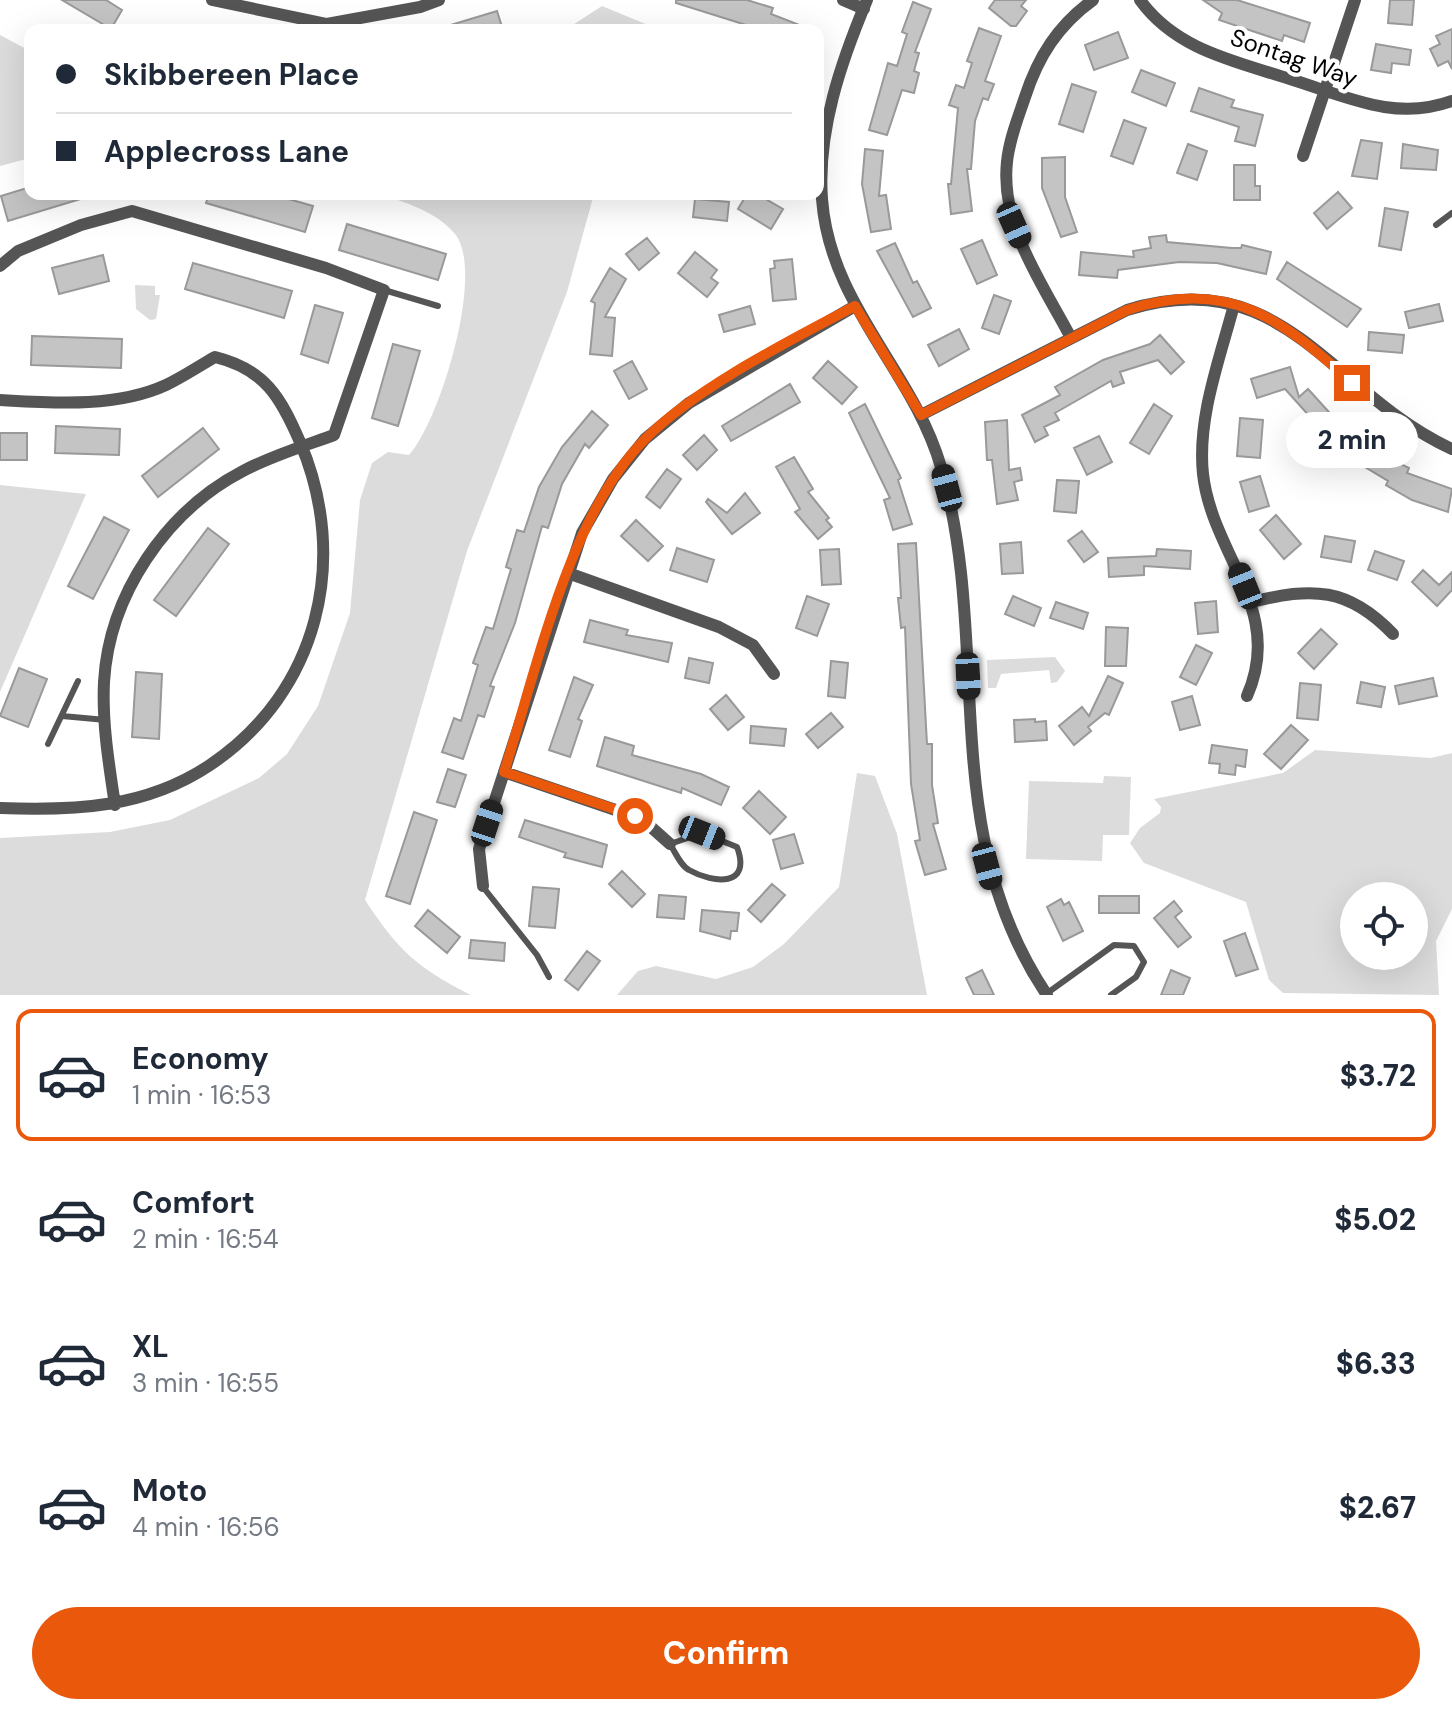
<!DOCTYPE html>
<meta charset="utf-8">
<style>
body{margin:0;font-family:"DM Sans",sans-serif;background:#f6f6f7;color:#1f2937;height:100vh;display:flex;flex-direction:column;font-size:30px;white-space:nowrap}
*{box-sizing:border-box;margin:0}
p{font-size:26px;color:#747a83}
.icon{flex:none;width:44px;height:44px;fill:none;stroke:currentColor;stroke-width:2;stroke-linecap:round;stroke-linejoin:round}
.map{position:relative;height:995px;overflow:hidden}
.panel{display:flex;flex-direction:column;background:#fff;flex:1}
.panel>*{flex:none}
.hud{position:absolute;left:24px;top:24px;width:800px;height:176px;border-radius:16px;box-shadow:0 8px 32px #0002;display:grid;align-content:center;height:176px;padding:0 32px;background:#fff}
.fabs{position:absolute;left:1340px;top:882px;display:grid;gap:16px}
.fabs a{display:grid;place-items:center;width:88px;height:88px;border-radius:50%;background:#fff;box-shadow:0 8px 32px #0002;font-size:40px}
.end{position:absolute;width:36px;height:36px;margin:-18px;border:10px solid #ea580c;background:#fff;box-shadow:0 0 0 4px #fff}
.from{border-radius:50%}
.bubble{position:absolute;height:56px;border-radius:28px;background:#fff;box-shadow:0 8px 32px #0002;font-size:26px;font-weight:800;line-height:56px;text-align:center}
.car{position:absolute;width:24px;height:48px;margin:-24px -12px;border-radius:10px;box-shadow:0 0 6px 2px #0007;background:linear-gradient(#222 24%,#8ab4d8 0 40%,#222 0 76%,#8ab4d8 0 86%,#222 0)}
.hud b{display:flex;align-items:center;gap:28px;height:76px;font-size:30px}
.hud b+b{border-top:2px solid #e0e1e3}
.hud i{width:20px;height:20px;background:#1f2937}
ul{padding:14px 0 0;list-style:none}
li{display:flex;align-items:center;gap:24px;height:132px;margin:0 16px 12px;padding:0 16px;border:4px solid transparent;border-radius:16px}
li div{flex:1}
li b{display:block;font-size:30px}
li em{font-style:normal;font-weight:800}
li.on{border-color:#ea580c}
li>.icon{width:72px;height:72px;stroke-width:1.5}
.primary-button{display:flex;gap:16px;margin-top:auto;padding:16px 32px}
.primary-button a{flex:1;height:92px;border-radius:48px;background:#ea580c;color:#fff;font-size:32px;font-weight:800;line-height:92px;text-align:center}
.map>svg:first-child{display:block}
.green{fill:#dcdcdc;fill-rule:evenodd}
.building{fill:#c4c4c4;stroke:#999;stroke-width:2}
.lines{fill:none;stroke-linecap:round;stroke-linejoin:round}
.lane{stroke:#555;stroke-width:6}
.street{stroke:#555;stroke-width:12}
.route{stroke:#ea580c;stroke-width:10}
.labels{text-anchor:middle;stroke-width:8;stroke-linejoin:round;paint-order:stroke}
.street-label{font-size:24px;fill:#000;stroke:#fff}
</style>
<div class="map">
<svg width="1452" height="995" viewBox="0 0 1452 995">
<rect width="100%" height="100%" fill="#fff"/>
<path class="green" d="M602 6 660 30H565Z
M0 35 30 51V158L0 166Z
M379 194H594L567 292 467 551 365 900C398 950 417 968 471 995H0V838L110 832 170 820 259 778 287 754 318 706 350 613 360 500 372 463 388 452 409 455C439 423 486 272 455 234 437 212 405 202 379 194Z
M135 285 155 286V295H160L156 319 150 320 136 309Z
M0 485 86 494 0 692Z
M1055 657 1065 671 1057 682 1051 683 1049 670 1001 674 996 688H988L987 660Z
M1315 750 1431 758 1452 753V909L1436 941 1439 995 1283 993 1269 980 1246 902 1144 863 1130 843 1140 828 1160 813 1161 807 1154 799 1283 773ZM1354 896H1414V956H1354Z
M857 773 875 776 897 834 927 995H617L638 971 656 966 716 979 753 967 784 944 839 887Z
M1104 776 1131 777 1129 835H1103L1102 861 1026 859 1029 781 1103 783Z"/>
<path class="building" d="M62 0H106L122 10 111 29Z
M676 0H747L773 8 771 14 812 30H762L676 3Z
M995 0H1026L1021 6 1027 11 1016 26H1011L989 8Z
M1203 0H1237L1310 23 1304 42 1284 35 1282 41 1219 20 1222 13Z
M1390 0H1414L1412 25 1388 23Z
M913 2 931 9 915 52 919 53 914 71 919 73 914 93 902 90 887 135 869 130 888 63 897 66 907 34 902 32Z
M497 11 503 30H444V27Z
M979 28 1001 36 985 81 994 84 988 100 983 98 975 121 971 169H967L972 211 951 214 948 184H951L958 108 949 105 956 85 964 88 972 63 967 61Z
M1452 29V69L1448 61 1438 66 1430 49 1440 44 1436 36Z
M1118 32 1128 58 1094 70 1085 45Z
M1376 44 1411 50 1409 65 1392 63 1391 73 1371 70Z
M1141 70 1175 83 1166 106 1132 92Z
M1072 84 1096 92 1083 132 1059 124Z
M1199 88 1234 100 1231 107 1263 115 1255 146 1235 141 1239 127 1191 111Z
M1124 120 1146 128 1133 164 1111 156Z
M1361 140 1382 143 1377 179 1352 176Z
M1188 144 1207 151 1197 180 1177 173Z
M1403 144 1438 150 1436 170 1401 168Z
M865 149 883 151 879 196 886 195 891 229 871 232 862 184Z
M1065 157V197L1077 232 1061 237 1042 188V158Z
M1234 165H1255V186H1260V200H1234Z
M30 187V194L87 197 8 221 1 196Z
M1338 192 1352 208 1327 229 1314 213Z
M209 194H271L313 206 305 232 206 203Z
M747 194H757L783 209 771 229 738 209Z
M695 199 729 202 727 221 693 217Z
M1385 208 1408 212 1401 250 1379 246Z
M347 224 446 254 438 280 339 250Z
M1166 235 1167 242 1232 248H1241L1242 245 1271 252 1266 274 1217 263 1179 262 1118 270 1117 278 1079 275 1081 252 1134 257 1133 251 1151 248 1149 237Z
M647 238 659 253 639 270 626 254Z
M982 240 997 275 977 284 961 249Z
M895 243 913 283 917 281 931 308 913 317 877 251Z
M695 252 717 270 711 278 718 283 707 297 678 273Z
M103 255 109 281 59 294 52 268Z
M792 259 796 299 773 301 770 269 775 268 774 261Z
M1287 262 1361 309 1347 327 1277 279Z
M193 263 292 291 284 318 185 289Z
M610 268 626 279 605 317 615 318 612 356 590 354 595 303 591 301Z
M994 295 1011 301 999 334 982 328Z
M1439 304 1443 321 1409 328 1405 312Z
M315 305 343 313 328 363 301 354Z
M750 306 755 324 724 332 719 315Z
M959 329 969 349 939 366 928 345Z
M1369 332 1404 335 1402 353 1368 350Z
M1160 335 1184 362 1171 374 1158 360 1120 372 1124 383 1113 387 1111 381 1055 413 1059 420 1044 427 1048 435 1035 442 1022 415 1060 395 1055 387 1103 360 1150 344Z
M32 336 122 339 121 368 31 365Z
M393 344 420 351 398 426 372 418Z
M632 361 647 389 629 399 614 371Z
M828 361 857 387 842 404 813 378Z
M1290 367 1299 397 1308 389 1337 421 1372 446 1370 449 1409 468 1407 473 1452 489 1448 512 1412 500 1386 485 1388 481 1328 445 1331 440 1285 389 1257 398 1251 379Z
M790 384 800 402 731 441 722 426Z
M865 404 901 478 898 480 912 524 893 530 884 500 890 498 849 413Z
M1154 404 1172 416 1149 454 1130 443Z
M592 411 608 425 589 448 585 444 562 484 548 528 542 526 515 623 490 686 494 687 484 717 478 715 463 759 442 752 454 718 461 721 478 665 473 663 486 627 493 629 511 569 506 567 517 530 524 532 539 487 562 447Z
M1240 418 1263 420 1260 458 1237 456Z
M1007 420 1009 470 1020 468 1022 480 1014 482 1018 500 997 504 992 460H987L985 422Z
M56 426 120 429 119 455 55 453Z
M203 428 219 449 158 497 142 476Z
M0 433H27V460H0Z
M704 435 717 450 697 470 683 455Z
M1099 436 1112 462 1087 475 1074 448Z
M794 457 813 489 808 492 829 518 826 520 832 527 818 539 795 512 800 509 776 467Z
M667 469 681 479 660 508 646 497Z
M1260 476 1269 506 1249 512 1240 482Z
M1057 480 1079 481 1076 513 1054 511Z
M745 493 760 513 732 534 706 502 708 499 727 513Z
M1276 515 1301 544 1284 559 1260 530Z
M104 517 129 530 93 599 68 586Z
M636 520 663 546 648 561 621 536Z
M208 528 229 544 176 616 154 600Z
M1082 531 1098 552 1084 562 1068 541Z
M1325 536 1355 541 1351 562 1321 557Z
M1021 542 1023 573 1002 574 1000 544Z
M916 543 927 744H932V785L938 823 933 824 946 869 925 875 915 841 920 840 911 784 905 627 901 628 898 598H901L898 544Z
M677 548 714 560 707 582 670 570Z
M839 549 841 584 822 585 820 550Z
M1157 549 1191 551 1190 569 1144 566V575L1109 577 1108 558 1156 556Z
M1375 551 1404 561 1397 580 1368 570Z
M1423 570 1439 585 1452 572V590L1437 606 1412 582Z
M807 596 829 604 817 636 796 628Z
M1013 596 1041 608 1034 626 1005 614Z
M1216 601 1218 632 1198 634 1195 603Z
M1056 602 1088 613 1083 629 1050 618Z
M590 620 628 630 626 635 672 643 668 662 584 642Z
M1106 627 1128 628 1126 666H1105Z
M1321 629 1337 644 1314 669 1298 653Z
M1196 645 1212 653 1196 685 1180 677Z
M689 658 713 663 709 683 685 678Z
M831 661 848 663 845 698 828 696Z
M19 668 47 679 28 727 0 716Z
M136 672 162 674 159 739 132 737Z
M1108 676 1123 683 1109 715 1105 713 1088 727 1091 731 1074 745 1059 726 1082 707 1089 716Z
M574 677 593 685 578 719 582 721 570 757 549 750Z
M1433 678 1437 696 1399 704 1395 686Z
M1361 682 1385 687 1381 707 1357 703Z
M1300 683 1321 685 1318 720 1297 718Z
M726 695 744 717 728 730 710 709Z
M1192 696 1200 725 1180 730 1172 702Z
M831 713 843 727 818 748 806 734Z
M1035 719V722L1046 721 1047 740 1015 742 1014 720Z
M1291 725 1308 740 1281 769 1264 754Z
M751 726 786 729 784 746 750 743Z
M605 737 634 746 632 755 701 774 729 787 721 805 682 788 681 793 597 766Z
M1212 745 1247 750 1245 767 1236 765 1235 775 1219 773 1220 764 1209 763Z
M448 769 466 775 455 807 437 802Z
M759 791 786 817 770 834 743 808Z
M414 812 437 820 410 904 386 896Z
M525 820 607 845 602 867 564 857 566 853 519 837Z
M794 834 803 863 781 869 773 840Z
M622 871 645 894 632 907 609 884Z
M772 884 785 895 761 922 748 910Z
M533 887 559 889 555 928 529 926Z
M659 895 686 897 684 919 657 917Z
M1099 896H1139V913H1099Z
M1061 899 1064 905 1069 902 1083 931 1063 941 1047 907Z
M1174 901 1182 911 1175 917 1191 937 1178 947 1154 918Z
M428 910 460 937 447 953 415 926Z
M702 910 739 913 737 931H731L730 939 700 931Z
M1245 933 1258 969 1236 976 1224 941Z
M471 940 505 943 504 961 469 958Z
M587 951 600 961 578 990 565 980Z
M982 970 994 995H974L966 978Z
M1171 970 1190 978 1183 995H1161Z"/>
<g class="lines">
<path class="lane" d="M1436 225 1452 213
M384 290 438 306
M62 716 106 720
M48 744 78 681
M702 833 737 847C752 887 714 884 689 870 681 866 675 852 670 844Z
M483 887 537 955 549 977
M1046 994 1114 945 1134 946 1144 962 1136 977 1111 995"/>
<path class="street" d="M212 0 327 24 420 7 439 0
M843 0 864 9
M867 0C841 62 817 131 822 199 830 306 913 370 941 467 993 647 935 829 1047 995
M1140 0C1176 50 1235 61 1290 79 1345 96 1395 122 1452 101
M1303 156 1355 0
M0 266 18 251 81 225 132 211 326 268 384 290 334 435C304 446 271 456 243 471 166 511 109 595 104 682 102 723 109 765 115 805
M1234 305C1220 358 1197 418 1203 474 1212 555 1285 610 1247 696
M1070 336C1042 283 1000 225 1007 162 1009 140 1018 118 1025 97 1038 57 1058 25 1093 0
M0 400C53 403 116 408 166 385 183 377 199 366 215 357 265 369 281 398 300 442 350 559 319 692 210 765 146 808 74 811 0 808
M921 415 1127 310C1284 261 1330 393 1452 449
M568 573 719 627 753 645 774 674
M1252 602C1312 587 1348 587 1393 634
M504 772 642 819 670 844
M483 886 479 849 582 533 613 479 645 439 689 403 855 306"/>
</g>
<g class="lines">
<path class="route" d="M635 816 504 772C537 669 568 517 645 439 697 387 789 341 855 306L921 415 1127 310C1228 278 1280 317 1352 383"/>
</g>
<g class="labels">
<g class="street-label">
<text transform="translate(1294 58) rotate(19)" y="8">Sontag Way</text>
</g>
</g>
</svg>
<div class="fabs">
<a><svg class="icon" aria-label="locate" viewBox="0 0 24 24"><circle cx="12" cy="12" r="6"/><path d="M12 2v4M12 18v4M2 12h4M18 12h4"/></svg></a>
</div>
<i class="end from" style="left:635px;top:816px"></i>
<i class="end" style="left:1352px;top:383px"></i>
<div class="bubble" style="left:1286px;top:412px;width:132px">2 min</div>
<i class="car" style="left:1014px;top:225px;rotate:156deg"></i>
<i class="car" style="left:947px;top:488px;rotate:345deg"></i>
<i class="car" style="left:1245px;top:586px;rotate:338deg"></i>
<i class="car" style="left:968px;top:676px;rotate:177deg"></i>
<i class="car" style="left:487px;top:823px;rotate:18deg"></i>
<i class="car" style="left:702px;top:833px;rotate:112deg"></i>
<i class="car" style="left:987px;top:866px;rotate:165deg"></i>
<div class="hud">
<b><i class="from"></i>Skibbereen Place</b>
<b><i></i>Applecross Lane</b>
</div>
</div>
<section class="panel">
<ul>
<li class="on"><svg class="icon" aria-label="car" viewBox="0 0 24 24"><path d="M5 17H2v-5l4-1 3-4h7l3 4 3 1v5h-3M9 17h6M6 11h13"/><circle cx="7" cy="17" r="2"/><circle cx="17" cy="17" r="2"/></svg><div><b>Economy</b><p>1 min · 16:53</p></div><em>$3.72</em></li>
<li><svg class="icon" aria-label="car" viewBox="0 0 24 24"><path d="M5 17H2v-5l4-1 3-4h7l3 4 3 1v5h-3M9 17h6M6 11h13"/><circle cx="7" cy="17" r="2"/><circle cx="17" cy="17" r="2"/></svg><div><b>Comfort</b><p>2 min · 16:54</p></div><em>$5.02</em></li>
<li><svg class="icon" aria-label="car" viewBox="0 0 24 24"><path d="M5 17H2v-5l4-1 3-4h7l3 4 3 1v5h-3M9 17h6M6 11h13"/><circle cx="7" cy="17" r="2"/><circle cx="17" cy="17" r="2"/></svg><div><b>XL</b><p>3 min · 16:55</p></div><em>$6.33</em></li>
<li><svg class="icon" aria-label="car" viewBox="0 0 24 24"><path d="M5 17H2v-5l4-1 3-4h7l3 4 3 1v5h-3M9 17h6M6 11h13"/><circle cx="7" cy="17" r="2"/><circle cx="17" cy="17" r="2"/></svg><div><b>Moto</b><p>4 min · 16:56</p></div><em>$2.67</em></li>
</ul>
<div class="primary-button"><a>Confirm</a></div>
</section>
